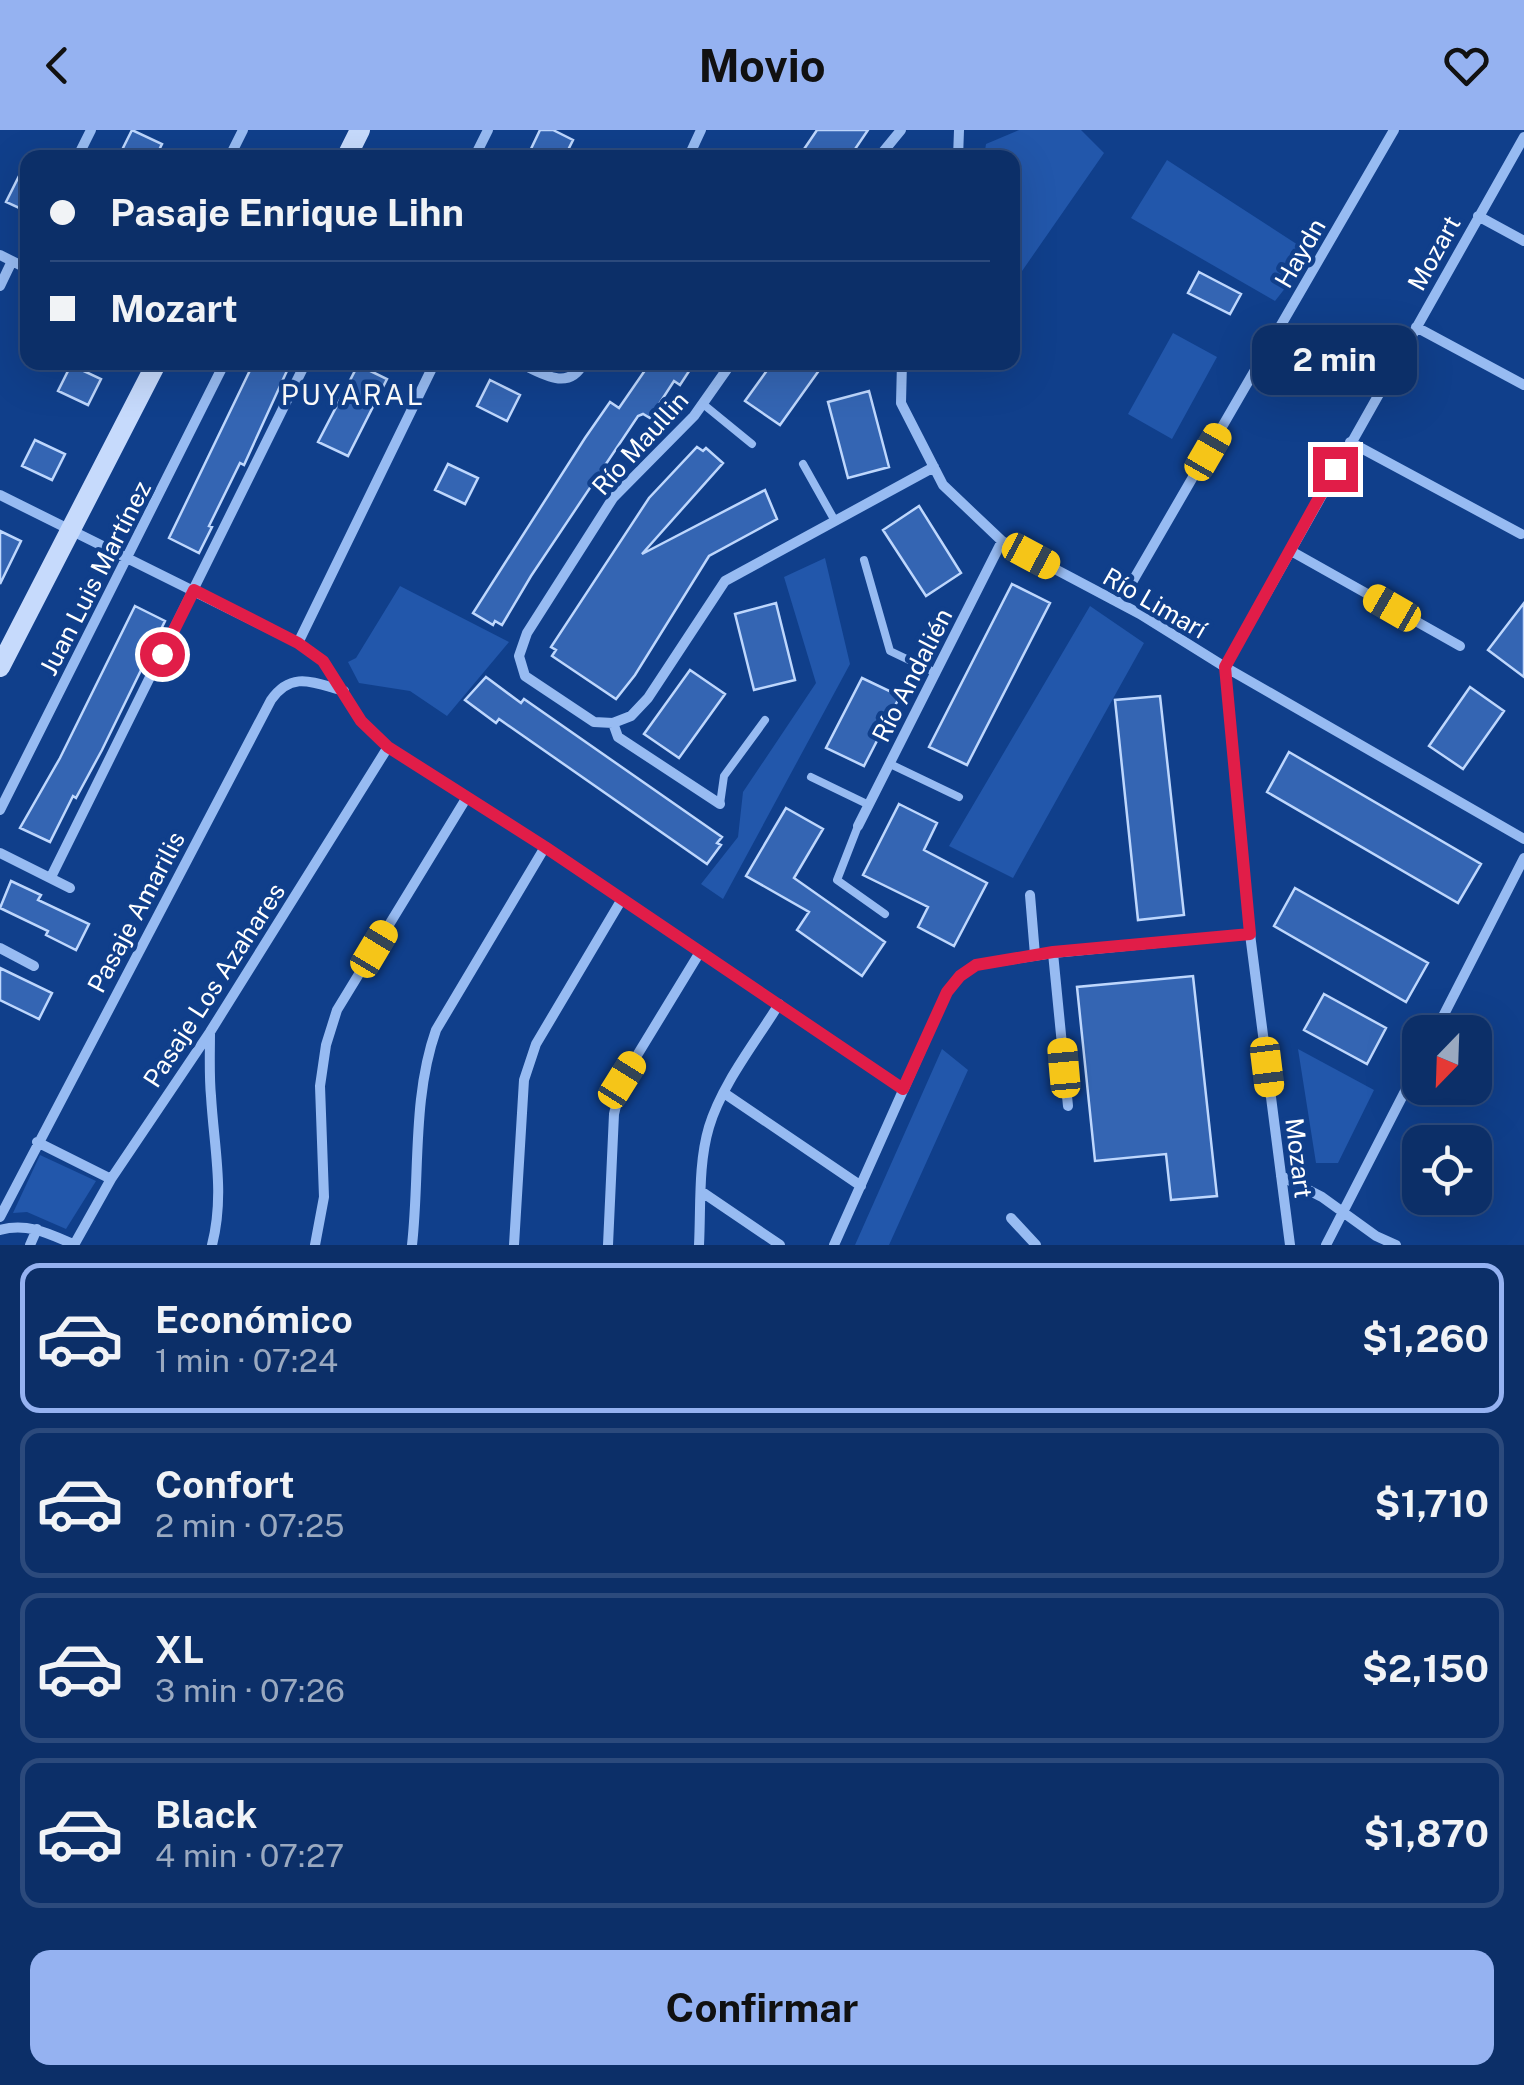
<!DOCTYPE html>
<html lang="es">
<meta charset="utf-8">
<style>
body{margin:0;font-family:"Public Sans",sans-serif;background:#15376e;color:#f1f3f6;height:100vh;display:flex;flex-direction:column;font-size:38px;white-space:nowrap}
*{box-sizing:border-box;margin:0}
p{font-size:32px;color:#9aa9c0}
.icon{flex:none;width:55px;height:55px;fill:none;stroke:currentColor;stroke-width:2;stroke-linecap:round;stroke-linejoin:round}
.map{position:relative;height:1115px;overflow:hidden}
.panel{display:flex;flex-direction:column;background:#0c2f68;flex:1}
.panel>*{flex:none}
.banner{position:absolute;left:20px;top:20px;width:1000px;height:220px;border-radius:20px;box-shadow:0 10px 40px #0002,0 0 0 2px #2c4a7c;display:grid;align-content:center;height:220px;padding:0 30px;background:#0c2f68}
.needle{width:65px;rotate:203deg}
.buttons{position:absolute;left:1402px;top:885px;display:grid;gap:20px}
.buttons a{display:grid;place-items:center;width:90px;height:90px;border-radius:20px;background:#0c2f68;box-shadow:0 10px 40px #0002,0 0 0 2px #2c4a7c;font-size:50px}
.end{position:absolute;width:45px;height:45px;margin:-22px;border:12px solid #e11d48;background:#fff;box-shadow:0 0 0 5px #fff}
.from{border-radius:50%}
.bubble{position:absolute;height:70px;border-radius:20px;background:#0c2f68;box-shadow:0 10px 40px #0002,0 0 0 2px #2c4a7c;font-size:32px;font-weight:700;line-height:70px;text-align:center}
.car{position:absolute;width:30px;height:60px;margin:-30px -15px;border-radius:12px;box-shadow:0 0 8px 2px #0007;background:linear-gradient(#f5c518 24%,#345 0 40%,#f5c518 0 76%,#345 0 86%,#f5c518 0)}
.banner b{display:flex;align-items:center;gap:35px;height:95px;font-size:38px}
.banner b+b{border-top:2px solid #2c4a7c}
.banner i{width:25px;height:25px;background:#f1f3f6}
ul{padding:18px 0 0;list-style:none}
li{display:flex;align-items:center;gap:30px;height:150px;margin:0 20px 15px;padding:0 10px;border:5px solid #2c4a7c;border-radius:20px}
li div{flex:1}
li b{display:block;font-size:38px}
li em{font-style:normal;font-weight:700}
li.selected{border-color:#95b2f1}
li>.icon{width:90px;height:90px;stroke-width:1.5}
.primary-button{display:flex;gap:20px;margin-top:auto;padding:20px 30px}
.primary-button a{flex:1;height:115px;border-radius:20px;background:#95b2f1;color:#111;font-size:40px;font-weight:700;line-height:115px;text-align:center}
header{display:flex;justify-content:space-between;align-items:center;height:130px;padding:0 30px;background:#95b2f1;color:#111;font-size:45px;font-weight:700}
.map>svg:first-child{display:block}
.green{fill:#2257ab}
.building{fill:#3465b3;stroke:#bed7fd;stroke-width:2.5}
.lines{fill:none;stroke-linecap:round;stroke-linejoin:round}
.lane{stroke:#97bbf2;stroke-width:8}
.street{stroke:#97bbf2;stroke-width:10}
.secondary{stroke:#c6dafc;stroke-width:20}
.route{stroke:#e11d48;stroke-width:12}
.labels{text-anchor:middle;stroke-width:9;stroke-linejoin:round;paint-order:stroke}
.street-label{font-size:25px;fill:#fff;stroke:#103f8b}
.neighbourhood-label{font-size:28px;letter-spacing:2.5px;fill:#fff;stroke:#103f8b}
</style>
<header><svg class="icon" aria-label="back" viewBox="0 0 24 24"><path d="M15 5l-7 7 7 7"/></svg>Movio<svg class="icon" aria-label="heart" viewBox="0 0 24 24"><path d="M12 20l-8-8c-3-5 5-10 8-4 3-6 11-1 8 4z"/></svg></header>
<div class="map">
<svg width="1524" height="1115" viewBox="0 0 1524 1115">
<rect width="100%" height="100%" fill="#103f8b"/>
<path class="green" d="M1019 0H1081L1104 23 1013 154 1012 28 984 27 986 14Z
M1167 30 1312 124 1275 171 1131 88Z
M1173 203 1217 227 1172 309 1128 284Z
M825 428 850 534 723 769 701 754 738 707 743 662 816 553 784 447Z
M400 456 509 512 447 586 410 561 359 553 348 532 356 528Z
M1090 476 1144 513 1013 748 949 716Z
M942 919 968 940 889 1115H855Z
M1298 919 1374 960 1338 1033H1316Z
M40 1025 96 1051 66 1099 27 1082 13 1083Z"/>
<path class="building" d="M132 0 162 14 155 28H118Z
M540 0H553L573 10 564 28H544L530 21Z
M817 0H868L849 28H798Z
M28 28V82L6 72Z
M1199 142 1241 164 1230 184 1188 163Z
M254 232H291L244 335 240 333 209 396 212 397 199 423 169 408Z
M643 232H695L680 255 674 251 650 288 643 284 638 286 531 446 502 495 495 491 493 495 473 483 585 308 610 272 619 278 648 236Z
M773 232H825L780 295 745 271Z
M71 235 101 249 88 275 58 261Z
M358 235 387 249 348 326 318 312Z
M490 250 520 265 507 291 477 276Z
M869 261 889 337 848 348 828 272Z
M35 310 65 324 52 350 22 336Z
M697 317 703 321 706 318 723 333 642 424 765 360 777 389 709 426 635 545 616 569 552 526 556 520 551 517 649 368Z
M448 334 478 348 465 374 435 360Z
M919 376 961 443 926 466 883 400Z
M0 401 21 411 0 454Z
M1012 454 1050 473 967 635 929 617Z
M776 473 795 550 754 560 735 484Z
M1524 473V547L1488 520Z
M135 476 165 491 102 620 76 668 73 666 50 712 20 698 60 628Z
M690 540 725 564 679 628 644 604Z
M486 547 521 573 524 569 722 707 717 713 721 715 707 734 499 589 496 593 465 570Z
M862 548 900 566 864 636 826 618Z
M1470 557 1504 581 1463 639 1429 616Z
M1160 566 1184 785 1138 790 1115 570Z
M1289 622 1481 734 1458 773 1267 662Z
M899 674 937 693 924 720 987 753 954 816 918 797 928 777 863 745Z
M786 678 823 699 794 748 885 812 862 846 797 800 809 782 746 746Z
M11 751 41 765 38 770 89 794 76 820 46 805 48 801 0 778Z
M1295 758 1428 833 1406 872 1274 796Z
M0 838 52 863 39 889 0 870Z
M1193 846 1217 1066 1171 1070 1166 1024 1095 1031 1077 857Z
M1324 864 1386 898 1367 934 1304 900Z"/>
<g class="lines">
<path class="lane" d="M703 274 752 314
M803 334 835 391
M864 430 890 521 936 543
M890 634 959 667
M811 647 869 675
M720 674 724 646 765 590
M858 696 837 750 885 784"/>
<path class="street" d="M77 28 91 0
M229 28 243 0
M474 28 488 0
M688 28 701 0
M878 28 901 0
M958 28 959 0
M1478 86 1524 111
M0 125 28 139
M0 156 12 131
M1416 197 1524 255
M518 232C541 243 569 263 584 232
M732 232 694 286 613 368 527 503 519 526 525 546 594 592 613 593 631 586 648 568 725 451 934 337
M902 232 901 273 943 355 1002 411 1140 484 1225 537 1524 709
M1350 312 1521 404
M0 365 298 513 323 531 361 591 388 617 545 717 903 959
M1291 421 1460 516
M1120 473 1394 0
M298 513 435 232
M613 593 618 607 720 674
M0 680 225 232
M858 696 1002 411
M0 723 70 758
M51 747 306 232
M1030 765 1035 825
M0 818 34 836
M1053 823 1068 976
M210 902C210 924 209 945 211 966 214 1018 225 1064 212 1115
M1435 902 1524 728
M724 963 861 1056
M37 1012 111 1049
M1281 1046 1322 1067 1376 1106 1396 1115
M702 1062 780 1115
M0 1087 271 570C292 540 314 553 344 561
M1011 1088 1036 1115
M0 1100C27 1092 50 1104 75 1115
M30 1115 37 1099
M74 1115 111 1049 210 902 388 617
M315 1115 324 1067 320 956 326 915 337 880 467 667
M412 1115C420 1044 412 968 436 900L545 717
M514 1115 524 950 536 914 622 769
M608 1115 614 984 622 950 700 822
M699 1115C701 1077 698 1034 709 997 722 954 755 913 779 874
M834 1115 947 862 960 846 976 835 1053 823 1250 804
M1290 1115 1250 804 1225 537 1524 7
M1326 1115 1420 932"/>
<path class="secondary" d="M346 28 360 0
M0 537 157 232"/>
</g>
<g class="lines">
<path class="route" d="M162 524 194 460 298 513 323 531 361 591 388 617 545 717 903 959 947 862 960 846 976 835 1053 822 1250 804 1225 537 1335 339"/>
</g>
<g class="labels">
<g class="street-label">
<text transform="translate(1300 123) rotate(-60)" y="9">Haydn</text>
<text transform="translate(1434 123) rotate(-61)" y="9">Mozart</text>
<text transform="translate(640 313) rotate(-48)" y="9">Río Maullin</text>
<text transform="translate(95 448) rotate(-63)" y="9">Juan Luis Martínez</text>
<text transform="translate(1155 473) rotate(30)" y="9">Río Limarí</text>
<text transform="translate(912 545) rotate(-63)" y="9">Río Andalién</text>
<text transform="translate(136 782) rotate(-62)" y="9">Pasaje Amarilis</text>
<text transform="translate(214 855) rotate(-57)" y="9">Pasaje Los Azahares</text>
<text transform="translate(1299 1028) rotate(83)" y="9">Mozart</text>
</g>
<g class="neighbourhood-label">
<text x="353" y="275">PUYARAL</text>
</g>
</g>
</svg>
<div class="buttons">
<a><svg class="needle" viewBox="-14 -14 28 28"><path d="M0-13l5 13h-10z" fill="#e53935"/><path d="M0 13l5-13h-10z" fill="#9aa9c0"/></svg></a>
<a><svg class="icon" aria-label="locate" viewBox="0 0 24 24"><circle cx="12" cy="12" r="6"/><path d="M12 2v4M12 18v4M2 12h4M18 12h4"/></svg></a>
</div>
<i class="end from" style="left:162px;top:524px"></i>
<i class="end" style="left:1335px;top:339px"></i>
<div class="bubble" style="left:1252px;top:195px;width:165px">2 min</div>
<i class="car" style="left:1208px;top:322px;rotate:30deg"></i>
<i class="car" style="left:1031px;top:426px;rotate:118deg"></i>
<i class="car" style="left:1392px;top:478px;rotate:300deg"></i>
<i class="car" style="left:374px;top:819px;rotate:31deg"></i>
<i class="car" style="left:1267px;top:937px;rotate:173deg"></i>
<i class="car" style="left:1064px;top:938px;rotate:355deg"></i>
<i class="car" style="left:622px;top:950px;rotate:32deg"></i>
<div class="banner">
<b><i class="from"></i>Pasaje Enrique Lihn</b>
<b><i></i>Mozart</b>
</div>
</div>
<section class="panel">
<ul>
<li class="selected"><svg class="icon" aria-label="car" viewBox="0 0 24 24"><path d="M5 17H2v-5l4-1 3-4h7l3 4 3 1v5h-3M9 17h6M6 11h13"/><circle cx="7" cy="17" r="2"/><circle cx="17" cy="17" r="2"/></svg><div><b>Económico</b><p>1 min · 07:24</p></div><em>$1,260</em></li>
<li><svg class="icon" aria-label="car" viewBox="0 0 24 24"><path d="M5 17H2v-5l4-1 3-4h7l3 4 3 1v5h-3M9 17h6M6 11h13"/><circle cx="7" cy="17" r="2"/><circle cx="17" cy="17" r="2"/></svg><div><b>Confort</b><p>2 min · 07:25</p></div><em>$1,710</em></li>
<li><svg class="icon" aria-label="car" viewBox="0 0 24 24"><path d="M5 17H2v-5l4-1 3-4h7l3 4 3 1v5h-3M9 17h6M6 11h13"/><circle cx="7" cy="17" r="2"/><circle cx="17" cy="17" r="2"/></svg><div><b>XL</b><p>3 min · 07:26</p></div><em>$2,150</em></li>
<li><svg class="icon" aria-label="car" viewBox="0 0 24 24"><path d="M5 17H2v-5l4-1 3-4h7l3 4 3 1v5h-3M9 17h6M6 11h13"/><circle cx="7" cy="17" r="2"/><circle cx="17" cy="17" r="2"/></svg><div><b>Black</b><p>4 min · 07:27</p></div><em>$1,870</em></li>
</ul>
<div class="primary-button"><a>Confirmar</a></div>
</section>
